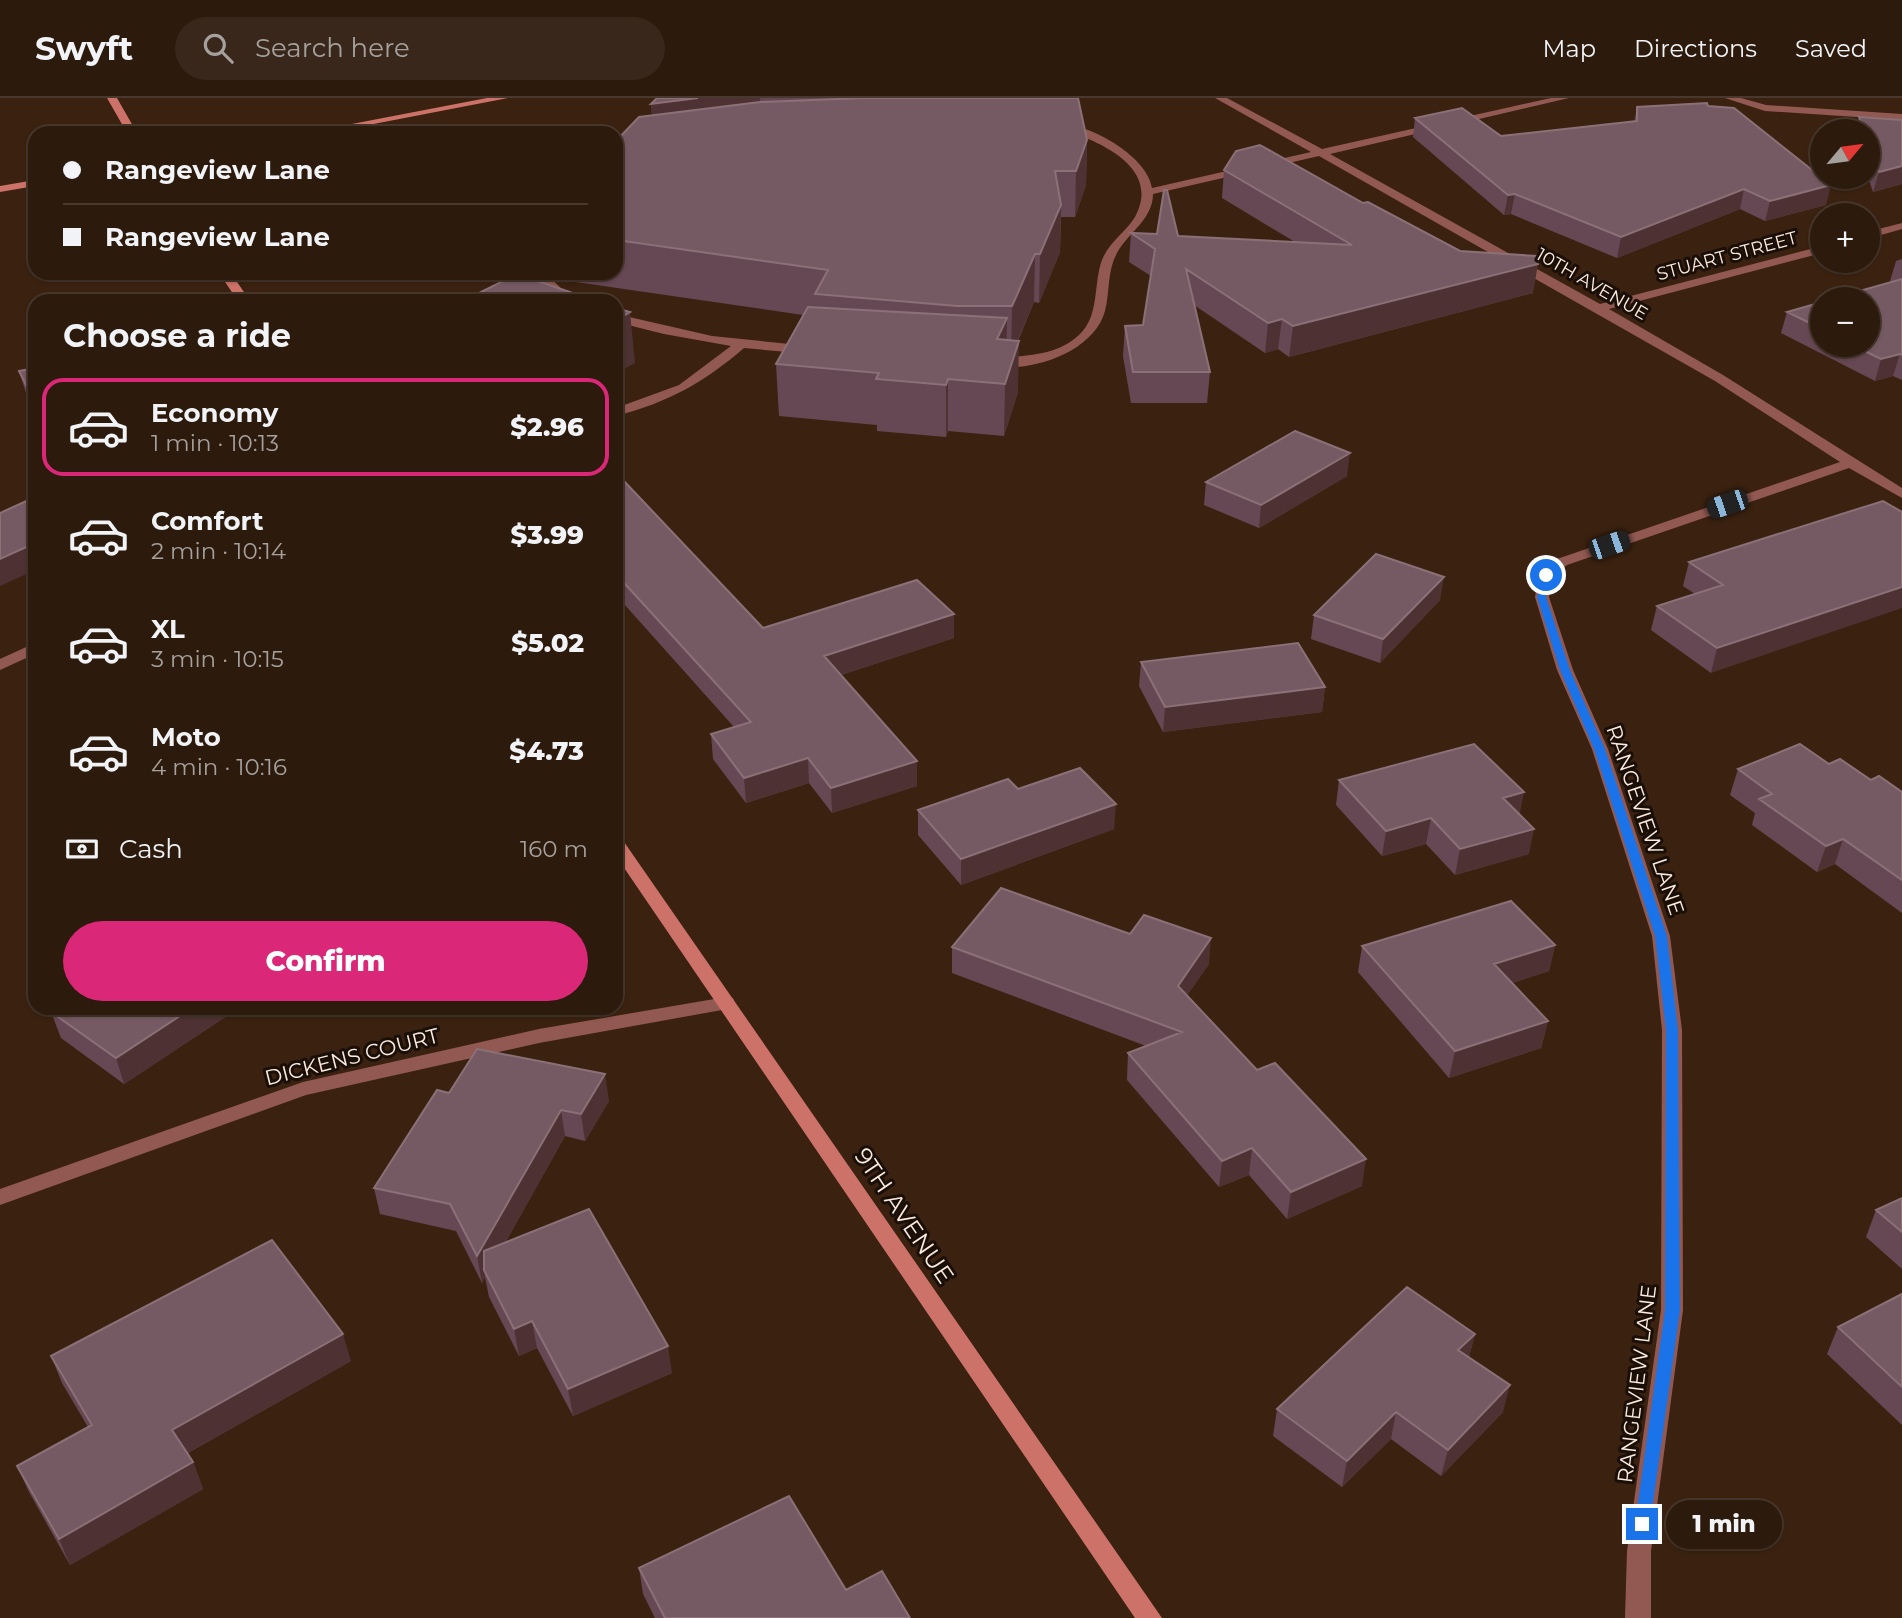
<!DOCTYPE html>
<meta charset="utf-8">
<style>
body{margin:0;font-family:Montserrat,sans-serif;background:#38271a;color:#f1f3f6;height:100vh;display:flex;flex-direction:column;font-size:26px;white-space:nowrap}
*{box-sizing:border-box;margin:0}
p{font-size:23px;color:#a6a19d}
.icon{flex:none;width:38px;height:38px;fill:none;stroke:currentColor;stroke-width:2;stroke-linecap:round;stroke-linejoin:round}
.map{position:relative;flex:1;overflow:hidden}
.drawer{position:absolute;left:28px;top:196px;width:595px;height:721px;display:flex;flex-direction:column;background:#2c1a0c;border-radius:21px;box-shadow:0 2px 5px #0004,0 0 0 2px #48382d}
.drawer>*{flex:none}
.hud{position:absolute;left:28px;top:28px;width:595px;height:154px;border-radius:21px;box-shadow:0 2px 5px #0004,0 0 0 2px #48382d;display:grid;align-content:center;height:154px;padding:0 35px;background:#2c1a0c}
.needle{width:46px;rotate:61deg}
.controls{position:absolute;left:1810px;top:21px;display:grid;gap:14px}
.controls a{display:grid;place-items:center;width:70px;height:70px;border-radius:50%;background:#2c1a0c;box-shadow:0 2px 5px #0004,0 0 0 2px #48382d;font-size:35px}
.end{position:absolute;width:32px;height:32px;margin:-16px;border:9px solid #1a73e8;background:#fff;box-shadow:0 0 0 4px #fff}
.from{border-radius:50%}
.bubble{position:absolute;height:49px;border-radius:24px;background:#2c1a0c;box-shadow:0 2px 5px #0004,0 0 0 2px #48382d;font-size:23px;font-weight:800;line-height:49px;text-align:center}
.car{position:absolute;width:21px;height:42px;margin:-21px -10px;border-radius:9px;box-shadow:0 0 5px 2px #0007;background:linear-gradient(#222 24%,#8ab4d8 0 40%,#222 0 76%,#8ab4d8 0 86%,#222 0)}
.hud b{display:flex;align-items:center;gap:24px;height:66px;font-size:26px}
.hud b+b{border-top:2px solid #48382d}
.hud i{width:18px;height:18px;background:#f1f3f6}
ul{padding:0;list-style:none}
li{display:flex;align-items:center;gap:21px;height:98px;margin:0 14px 10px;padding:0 21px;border:4px solid transparent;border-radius:21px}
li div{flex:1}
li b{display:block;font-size:26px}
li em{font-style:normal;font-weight:800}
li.selected{border-color:#db2777}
li>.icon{width:63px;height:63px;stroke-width:1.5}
h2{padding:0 35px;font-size:32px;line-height:84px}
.pay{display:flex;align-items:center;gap:18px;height:77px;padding:0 35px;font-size:26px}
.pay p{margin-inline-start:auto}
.primary-button{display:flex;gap:14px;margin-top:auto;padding:14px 35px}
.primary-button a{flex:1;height:80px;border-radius:42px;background:#db2777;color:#fff;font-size:28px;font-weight:800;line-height:80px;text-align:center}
header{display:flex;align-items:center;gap:42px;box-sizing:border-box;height:98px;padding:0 35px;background:#2c1a0c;border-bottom:2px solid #48382d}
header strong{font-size:33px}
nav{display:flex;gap:38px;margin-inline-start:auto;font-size:24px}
.search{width:490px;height:63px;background:#38271a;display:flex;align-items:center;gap:18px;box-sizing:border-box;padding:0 24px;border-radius:38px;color:#a6a19d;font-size:26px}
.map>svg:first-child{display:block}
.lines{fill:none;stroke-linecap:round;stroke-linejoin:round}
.minor{fill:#925952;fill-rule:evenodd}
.secondary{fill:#cc7269;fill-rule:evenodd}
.wall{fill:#664854}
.shaded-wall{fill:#4e3233}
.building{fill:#765a63;stroke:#8b7077;stroke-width:2}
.route{fill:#1a73e8}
.labels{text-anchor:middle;stroke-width:6;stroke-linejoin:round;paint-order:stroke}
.far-street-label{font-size:18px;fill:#fceadf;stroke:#1a0f07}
.street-label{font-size:21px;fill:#fceadf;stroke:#1a0f07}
.near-street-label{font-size:24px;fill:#fceadf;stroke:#1a0f07}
</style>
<header>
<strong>Swyft</strong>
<div class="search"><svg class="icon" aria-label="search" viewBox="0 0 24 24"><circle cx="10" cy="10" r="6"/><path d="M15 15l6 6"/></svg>Search here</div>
<nav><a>Map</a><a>Directions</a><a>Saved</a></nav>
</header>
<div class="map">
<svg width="1902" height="1520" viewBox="0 0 1902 1520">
<rect width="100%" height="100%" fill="#3b2210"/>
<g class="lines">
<path class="minor" d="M1215 0H1227L1322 51 1551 0H1569L1330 56 1600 206 1822 148V155L1609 211 1723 277 1902 390V400L1849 370 1567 467 1553 478 1549 499 1573 572 1608 651 1670 838 1682 932 1683 1212 1651 1453V1520H1625L1627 1453 1661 1212 1662 932 1652 838 1592 651 1557 572 1535 499 1539 476 1557 461 1840 364 1715 283 1319 58 1153 96C1153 121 1128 135 1117 155 1107 173 1110 194 1105 213 1094 254 1031 275 993 268V262C1023 256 1054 260 1079 237 1100 218 1093 186 1102 162 1109 144 1126 134 1135 119 1162 69 1099 43 1061 31V27C1090 25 1148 59 1152 90L1311 54Z
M1725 0H1741L1766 7 1902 16V22L1765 13Z
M1902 125V131L1867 141V134Z
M532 175H545L564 193 581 203C558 203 546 192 532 175Z
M616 216 712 238 809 248 815 252 809 256 744 250C703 285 669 304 616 318V310L679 287 731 248 664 236 616 224Z
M35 545V556L0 572V561Z
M726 899 733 900 735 905 733 910 539 945 306 997 0 1107V1091L303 984 539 931Z"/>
<path class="secondary" d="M107 0H117L137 35H127Z
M487 0H508L327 35H305Z
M35 82V88L0 94V88Z
M219 175H231L250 203H238Z
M616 740 622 741 1162 1520H1135L616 758Z"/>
</g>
<path class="wall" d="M657 0H1078L1087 42 1086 87 1075 119H1061L1060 154 1039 205 1034 204 1018 243V294L1004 338 948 333 946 339 877 333V327L779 318 776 266 803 217 555 181 547 175H616V43L652 17 651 6Z
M1708 8 1826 107 1765 123 1740 111 1617 160 1511 116 1504 117 1413 39 1415 20 1501 38 1634 24 1637 9Z
M1859 19 1902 22V86L1873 94 1867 76V33H1855Z
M1224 72 1363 105 1533 195 1289 259 1278 251 1265 255 1194 207 1210 274 1207 305H1131L1123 258 1125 228 1143 227 1151 178 1129 164 1131 135 1295 144 1222 100Z
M1902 161V282L1893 278 1875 283 1781 235 1787 214 1822 204V247H1867L1891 184 1890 183 1896 163Z
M35 256V314L26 295 19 273 33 271 29 257Z
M1347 378 1259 430 1204 407 1206 384Z
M616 384 763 530 954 516V540L841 577 917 663V688L832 715 809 685 746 705 713 661 711 636 734 629 616 497Z
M1883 403 1711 575 1651 532 1657 508 1695 496 1683 488 1689 464Z
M1440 502 1380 565 1311 541 1314 517Z
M1141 564 1325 589 1322 614 1163 634 1139 588Z
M1829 666 1902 694V815L1835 766 1817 774 1752 727 1755 715 1730 697 1738 671Z
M1339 682 1519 716 1529 756 1455 777 1426 746 1382 758 1336 707Z
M1018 691 1114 731 961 787 918 737V712Z
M1555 847 1549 873 1512 885 1548 923 1541 950 1449 980 1358 874 1362 848Z
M952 849 1209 866 1187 897 1362 1088 1287 1121 1249 1077 1219 1089 1127 982 1128 955 1146 948 952 875Z
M239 910 124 986 61 940 51 914Z
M449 995 609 1003 585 1043 565 1038 505 1145 672 1275 573 1318 537 1250 519 1258 489 1199 485 1179 482 1185 456 1133 380 1116 374 1090Z
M1902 1100V1171L1866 1139 1876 1112Z
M1902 1196V1327L1827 1256 1838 1229Z
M1475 1236 1469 1259 1503 1314 1441 1378 1391 1341 1342 1389 1273 1338 1277 1311Z
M51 1258 351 1263 188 1355 193 1364 203 1391 70 1467 29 1394 17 1368 88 1329 62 1285Z
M639 1470 846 1492 910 1520H655L643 1496Z"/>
<path class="shaded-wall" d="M698 0H760L762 37 655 50 651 6Z
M1087 42 1086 87 1075 119 1076 73Z
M1902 68V86L1873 94 1879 74Z
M1831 87 1826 107 1765 123 1770 103Z
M1744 91 1740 111 1617 160 1621 139Z
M1515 96 1511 116 1504 117 1508 97Z
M1061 107 1060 154 1039 205 1040 156Z
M1035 156 1034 204 1011 258 1012 208Z
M1538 166 1533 195 1289 259 1293 228Z
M630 214 635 265 616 275V222Z
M1007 220 1006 271 997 241Z
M1282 221 1278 251 1265 255 1268 225Z
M1019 243 1018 294 1004 338 1005 286Z
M1900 256 1893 278 1875 283 1881 261Z
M948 281V333L946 339V287Z
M1350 355 1347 378 1259 430 1261 407Z
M35 445V472L0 488V461Z
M1444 479 1440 502 1380 565 1383 541Z
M1902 489V510L1711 575 1717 550Z
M954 516V540L825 582 824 558Z
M1325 589 1322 614 1163 634 1165 609Z
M808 660 809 685 746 705 744 680Z
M917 663V688L832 715 831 690Z
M1524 694 1519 720 1503 700Z
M1116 706 1114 731 961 787V761Z
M1431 720 1426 746 1382 758 1386 733Z
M1534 731 1529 756 1455 777 1460 751Z
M1843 741 1835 766 1817 774 1826 748Z
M1211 840 1209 866 1176 914 1178 888Z
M1555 847 1549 873 1489 892 1494 866Z
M192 910H239L124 986 116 960Z
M1548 923 1541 950 1449 980 1455 953Z
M605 976 609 1003 585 1043 581 1016Z
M561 1012 565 1038 487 1177 484 1172 485 1179 482 1185 477 1158Z
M1252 1050 1249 1077 1219 1089 1222 1063Z
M1366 1061 1362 1088 1287 1121 1291 1094Z
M532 1223 537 1250 519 1258 514 1231Z
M343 1236 351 1263 182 1358 172 1332Z
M1475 1236 1468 1263 1458 1252Z
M668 1248 672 1275 573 1318 568 1291Z
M1510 1287 1503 1314 1441 1378 1448 1352Z
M1396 1314 1391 1341 1342 1389 1347 1363Z
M193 1364 203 1391 70 1467 59 1441Z"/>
<path class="building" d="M657 0H698L651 6Z
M864 0H1078L1087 42 1076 73H1055L1061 107 1040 156H1035L1012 208H957L815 196 828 172 616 142V43L639 19 760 4Z
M1707 5 1708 8 1734 10 1831 87 1770 103 1744 91 1621 139 1515 96 1508 97 1415 20 1462 10 1501 38 1637 23V9Z
M1859 19 1902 22V68L1879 74 1867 42V33H1864Z
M1260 47 1363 105 1368 104 1460 153 1537 158 1538 166 1293 228 1282 221 1268 225 1186 171 1210 274H1133L1125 228 1143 227 1155 151 1131 135 1157 136 1164 92H1167L1178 138 1352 147 1224 72 1236 53Z
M517 176 596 203H463Z
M1902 181V257L1900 256 1881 261 1852 247H1867V201H1831Z
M1822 204V231L1787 214Z
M808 209 1007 220 997 241 1019 243 1005 286 948 281 946 287 876 281 879 275 776 266Z
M616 210 630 214 616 222Z
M35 256V269L29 257Z
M35 270V305L19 273Z
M1295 333 1350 355 1261 407 1206 384Z
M623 382 763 530 917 482 954 516 824 558 917 663 831 690 808 660 744 680 711 636 751 624 616 476V384Z
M35 399V445L0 461V415Z
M1883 403 1902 414V489L1717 550 1657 508 1723 487 1689 464Z
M1376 456 1444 479 1383 541 1314 517Z
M1298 545 1325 589 1165 609 1141 564Z
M1474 646 1524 694 1503 700 1534 731 1460 751 1431 720 1386 733 1339 682Z
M1800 646 1829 666 1840 661 1871 682 1879 678 1902 694V782L1843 741 1826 748 1759 701 1772 696 1738 671Z
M1080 670 1116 706 961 761 918 712 1008 681 1018 691Z
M1001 790 1130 836 1144 817 1211 840 1178 888 1257 972 1275 965 1366 1061 1291 1094 1252 1050 1222 1063 1128 955 1182 934 952 849Z
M1511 803 1555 847 1494 866 1548 923 1455 953 1362 848Z
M58 910H192L116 960 51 914Z
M477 951 605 976 581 1016 561 1012 477 1158 450 1106 374 1090 437 992 449 995Z
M1902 1100V1134L1876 1112Z
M589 1111 668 1248 568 1291 532 1223 514 1231 484 1172V1153Z
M272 1142 343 1236 172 1332 193 1364 59 1441 17 1368 92 1327 51 1258Z
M1407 1189 1475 1236 1458 1252 1510 1287 1448 1352 1396 1314 1347 1363 1277 1311Z
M1902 1196V1289L1838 1229Z
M789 1398 846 1492 882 1473 910 1520H665L639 1470Z"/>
<path class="route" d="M1546 474 1551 477 1546 499 1570 572 1605 651 1667 838 1678 932 1680 1212 1650 1426 1642 1433 1635 1426 1665 1212 1666 932 1655 838 1594 651 1560 572 1537 499 1542 477Z"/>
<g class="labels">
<g class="far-street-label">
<text transform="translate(1727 158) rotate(-15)" y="6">STUART STREET</text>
<text transform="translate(1592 186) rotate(30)" y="6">10TH AVENUE</text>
</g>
<g class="street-label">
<text transform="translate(1645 722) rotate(71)" y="7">RANGEVIEW LANE</text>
<text transform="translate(352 959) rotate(-14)" y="7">DICKENS COURT</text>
<text transform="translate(1637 1286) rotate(-83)" y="7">RANGEVIEW LANE</text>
</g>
<g class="near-street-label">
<text transform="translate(904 1118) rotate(56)" y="8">9TH AVENUE</text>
</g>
</g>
</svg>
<div class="controls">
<a><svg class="needle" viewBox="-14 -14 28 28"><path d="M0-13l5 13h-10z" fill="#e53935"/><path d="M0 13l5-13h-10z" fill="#a6a19d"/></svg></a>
<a>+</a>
<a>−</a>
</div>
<i class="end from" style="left:1546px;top:477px"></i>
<i class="end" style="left:1642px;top:1426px"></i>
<div class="bubble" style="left:1666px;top:1402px;width:116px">1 min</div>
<i class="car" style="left:1727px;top:406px;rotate:251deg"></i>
<i class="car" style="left:1609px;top:447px;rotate:71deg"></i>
<div class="hud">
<b><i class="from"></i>Rangeview Lane</b>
<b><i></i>Rangeview Lane</b>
</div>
<section class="drawer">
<h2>Choose a ride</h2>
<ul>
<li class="selected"><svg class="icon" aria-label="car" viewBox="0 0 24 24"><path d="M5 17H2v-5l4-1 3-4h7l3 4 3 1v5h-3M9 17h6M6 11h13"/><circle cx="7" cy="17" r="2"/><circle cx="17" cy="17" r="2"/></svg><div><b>Economy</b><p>1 min · 10:13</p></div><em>$2.96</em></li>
<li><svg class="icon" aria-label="car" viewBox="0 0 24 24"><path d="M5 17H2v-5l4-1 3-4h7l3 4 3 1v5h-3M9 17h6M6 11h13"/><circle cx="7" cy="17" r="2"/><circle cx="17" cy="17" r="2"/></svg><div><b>Comfort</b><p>2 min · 10:14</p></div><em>$3.99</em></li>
<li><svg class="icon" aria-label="car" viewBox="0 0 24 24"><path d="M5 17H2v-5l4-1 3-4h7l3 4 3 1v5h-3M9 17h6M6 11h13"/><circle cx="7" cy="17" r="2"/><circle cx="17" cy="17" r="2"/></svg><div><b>XL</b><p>3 min · 10:15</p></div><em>$5.02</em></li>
<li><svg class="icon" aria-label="car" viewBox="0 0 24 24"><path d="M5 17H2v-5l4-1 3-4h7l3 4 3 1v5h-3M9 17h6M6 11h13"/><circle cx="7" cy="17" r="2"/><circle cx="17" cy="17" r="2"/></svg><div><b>Moto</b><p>4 min · 10:16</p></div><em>$4.73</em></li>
</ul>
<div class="pay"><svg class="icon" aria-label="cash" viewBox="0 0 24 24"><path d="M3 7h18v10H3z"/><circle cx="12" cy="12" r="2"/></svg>Cash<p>160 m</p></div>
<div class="primary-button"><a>Confirm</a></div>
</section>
</div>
